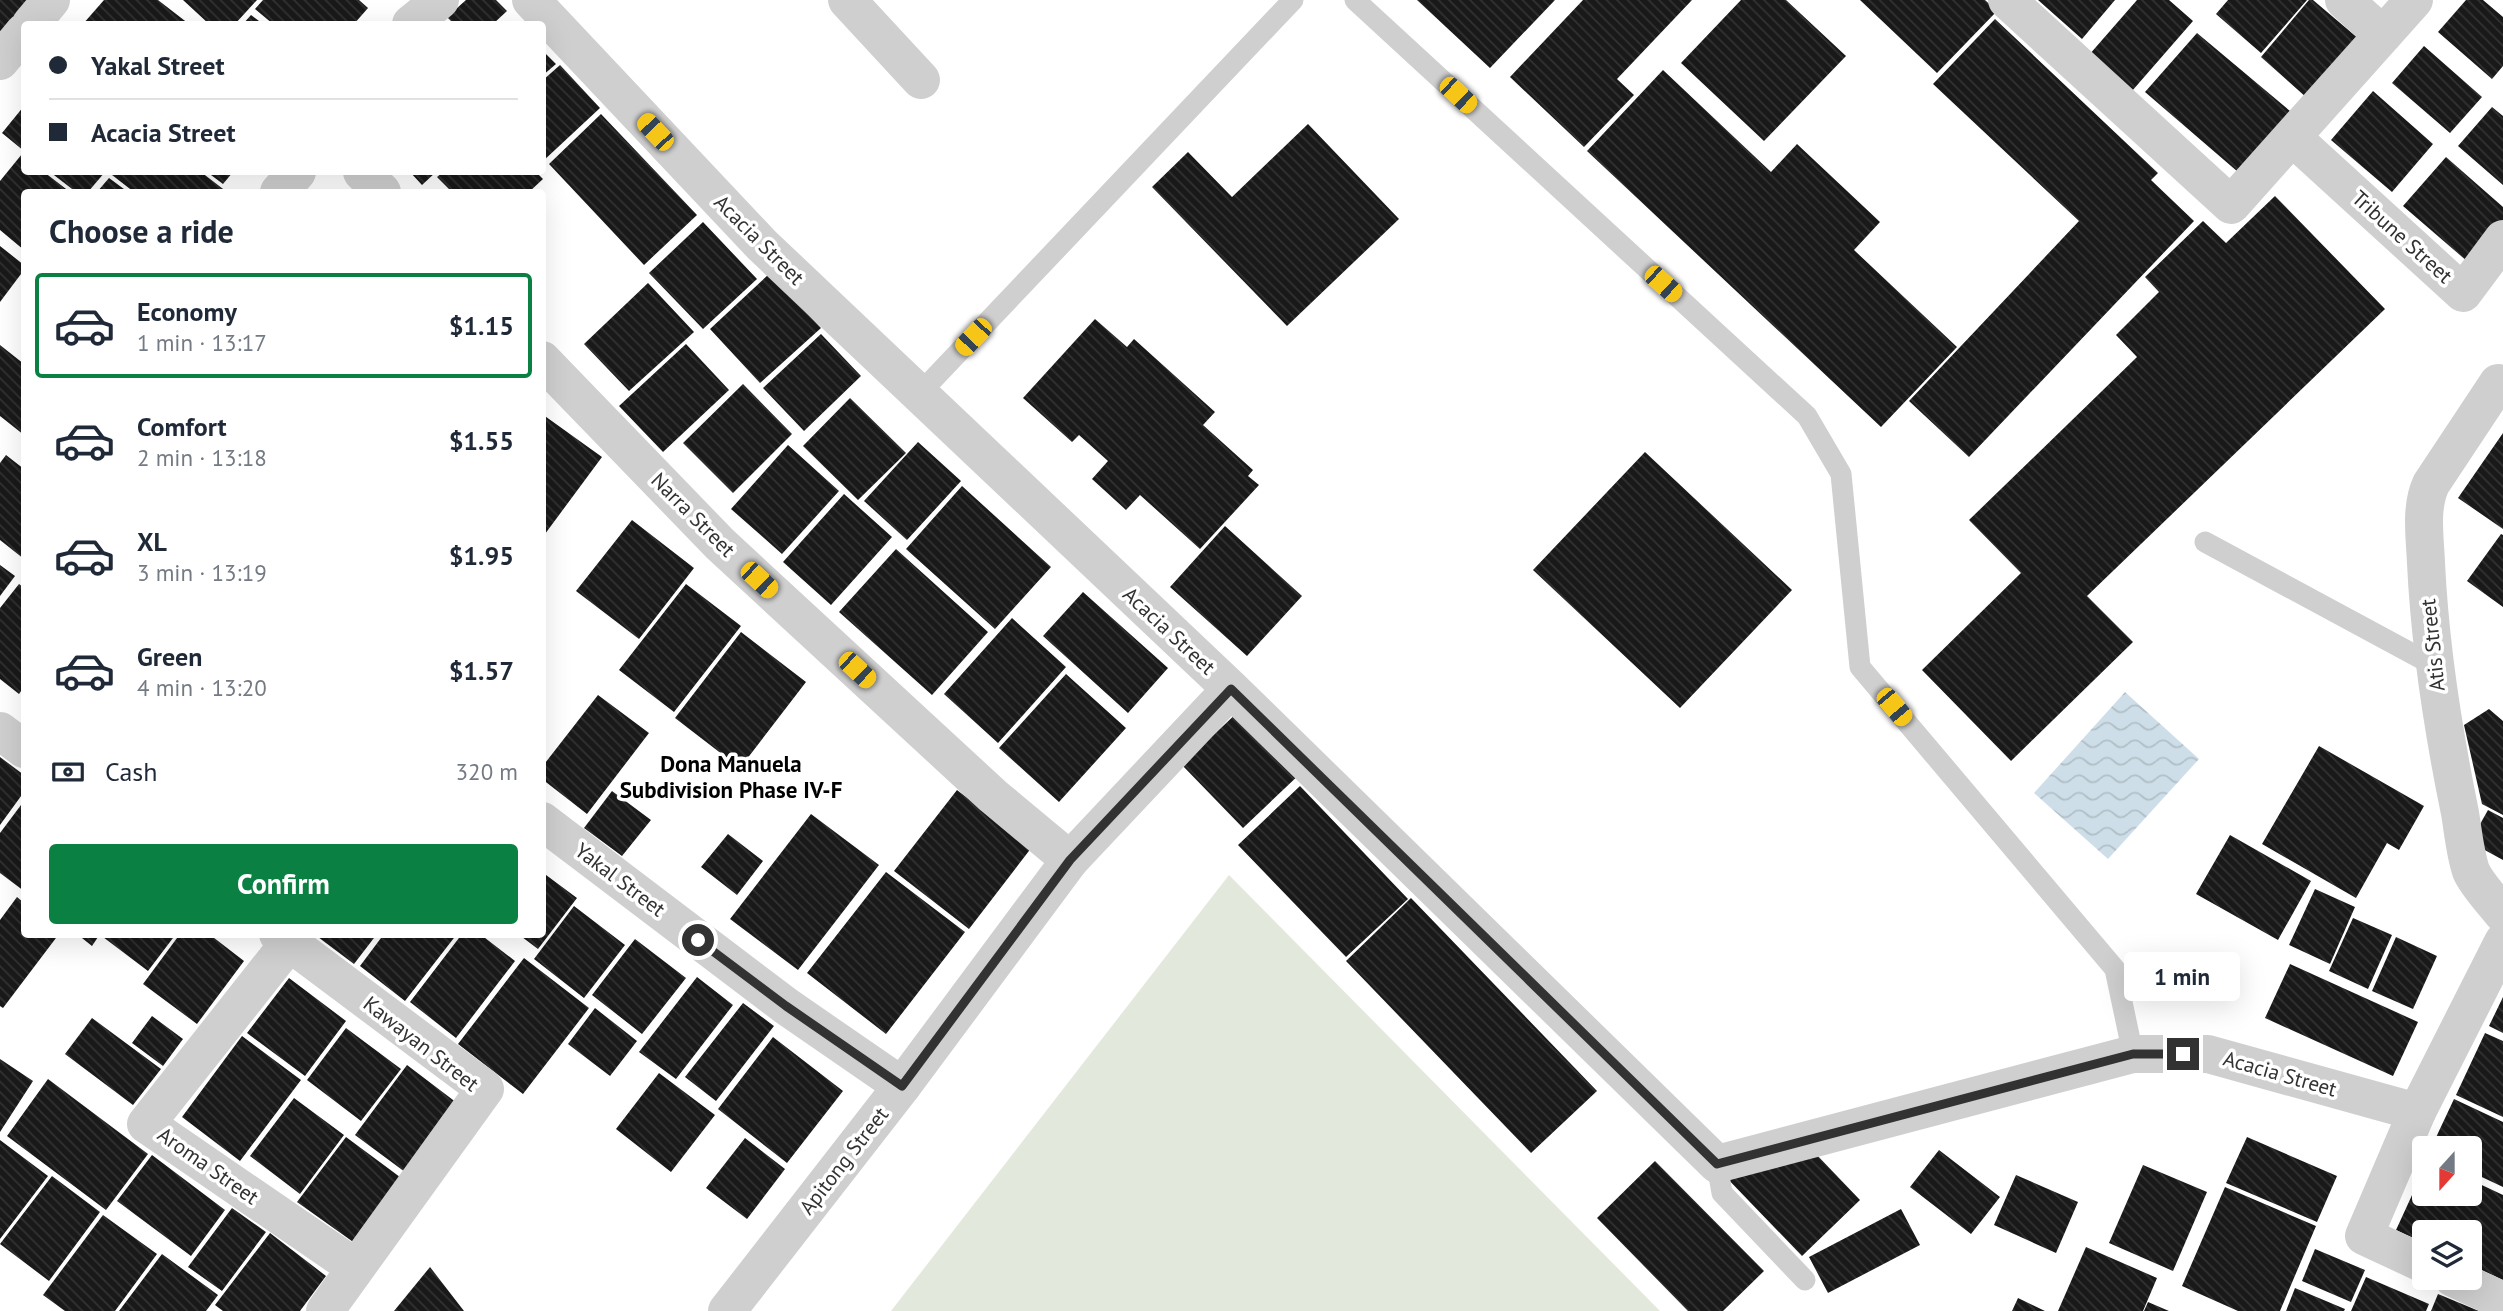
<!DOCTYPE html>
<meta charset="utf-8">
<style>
body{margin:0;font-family:"PT Sans",sans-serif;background:#f6f6f7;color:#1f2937;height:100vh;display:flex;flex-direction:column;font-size:26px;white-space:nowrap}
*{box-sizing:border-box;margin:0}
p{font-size:23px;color:#747a83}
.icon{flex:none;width:38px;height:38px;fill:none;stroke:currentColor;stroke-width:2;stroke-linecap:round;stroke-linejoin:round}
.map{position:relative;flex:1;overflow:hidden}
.drawer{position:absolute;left:21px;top:189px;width:525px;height:749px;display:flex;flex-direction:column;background:#fff;border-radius:7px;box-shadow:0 7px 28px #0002}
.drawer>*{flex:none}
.guide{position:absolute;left:21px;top:21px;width:525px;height:154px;border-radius:7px;box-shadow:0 7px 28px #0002;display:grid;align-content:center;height:154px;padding:0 28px;background:#fff}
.needle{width:46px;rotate:201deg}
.fabs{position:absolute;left:2412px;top:1136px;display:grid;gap:14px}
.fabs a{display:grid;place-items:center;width:70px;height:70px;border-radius:7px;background:#fff;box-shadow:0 7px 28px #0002;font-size:35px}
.end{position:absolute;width:32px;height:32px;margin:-16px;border:9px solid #323232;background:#fff;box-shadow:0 0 0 4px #fff}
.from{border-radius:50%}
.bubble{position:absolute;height:49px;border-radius:7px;background:#fff;box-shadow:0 7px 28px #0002;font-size:23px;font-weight:700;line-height:49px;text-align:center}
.car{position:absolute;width:21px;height:42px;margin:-21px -10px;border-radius:9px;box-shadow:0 0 5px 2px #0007;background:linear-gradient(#f5c518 24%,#345 0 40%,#f5c518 0 76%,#345 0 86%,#f5c518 0)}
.guide b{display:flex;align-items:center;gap:24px;height:66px;font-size:26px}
.guide b+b{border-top:2px solid #e0e1e3}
.guide i{width:18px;height:18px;background:#1f2937}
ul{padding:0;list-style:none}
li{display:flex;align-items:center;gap:21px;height:105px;margin:0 14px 10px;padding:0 14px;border:4px solid transparent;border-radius:7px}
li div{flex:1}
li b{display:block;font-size:26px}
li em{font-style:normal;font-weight:700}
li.selected{border-color:#0b8043}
li>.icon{width:63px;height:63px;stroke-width:1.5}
h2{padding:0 28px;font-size:32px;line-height:84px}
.pay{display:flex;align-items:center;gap:18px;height:77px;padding:0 28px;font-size:26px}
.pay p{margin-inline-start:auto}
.button{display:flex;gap:14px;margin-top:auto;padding:14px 28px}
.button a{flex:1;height:80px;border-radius:7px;background:#0b8043;color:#fff;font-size:28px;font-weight:700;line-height:80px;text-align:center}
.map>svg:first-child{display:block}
.grass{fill:#e2e8dc}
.water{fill:url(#water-waves)}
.building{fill:url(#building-back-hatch)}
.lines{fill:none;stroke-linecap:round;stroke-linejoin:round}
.service{stroke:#cfcfcf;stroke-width:21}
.minor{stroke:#cfcfcf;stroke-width:38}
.tertiary{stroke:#cfcfcf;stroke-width:38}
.route{stroke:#323232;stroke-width:9}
.labels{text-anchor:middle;stroke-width:7;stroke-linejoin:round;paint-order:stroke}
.street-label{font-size:21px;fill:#323232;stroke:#fff}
.neighbourhood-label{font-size:23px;font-weight:bold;fill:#000;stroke:#fff}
</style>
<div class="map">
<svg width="2503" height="1311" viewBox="0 0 2503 1311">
<defs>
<pattern id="water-waves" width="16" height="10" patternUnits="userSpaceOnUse" patternTransform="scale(1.75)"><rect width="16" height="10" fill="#cedee8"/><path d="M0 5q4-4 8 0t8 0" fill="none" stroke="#b1bfc7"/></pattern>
<pattern id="building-back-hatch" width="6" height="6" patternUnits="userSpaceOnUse" patternTransform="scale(1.75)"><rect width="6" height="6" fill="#191919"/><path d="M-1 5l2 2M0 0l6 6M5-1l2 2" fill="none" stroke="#323232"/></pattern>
</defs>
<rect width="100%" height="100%" fill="#fff"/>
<path class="grass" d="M1229 875 1660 1311H891Z"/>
<path class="water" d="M2125 692 2199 759 2108 859 2034 793Z"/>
<path class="building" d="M0 0H27L0 36Z
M104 0H158L189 24H83Z
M183 0H257L235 24H209Z
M263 0H359L368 8 354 24H273L255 9Z
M466 0H496L507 11 493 24H454L447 17Z
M1417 0H1555L1490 68Z
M1583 0H1692L1617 79 1634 95 1584 147 1510 77Z
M1741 0H1786L1846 56 1764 141 1681 63Z
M1860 0H1985L1997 11 1937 73Z
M2038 0H2115L2082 39Z
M2137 0H2169L2193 21 2132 91 2089 55Z
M2228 0H2307L2261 53 2216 14Z
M2309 0H2313L2359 39 2307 98 2261 57Z
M2466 0H2483L2503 17V66L2492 79 2438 32Z
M251 15 263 24H243Z
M1995 19 2158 173 2151 180 2194 221 1969 457 1909 401 2079 221 1933 84Z
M2197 33 2290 111 2238 172 2145 92Z
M2424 46 2482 97 2450 133 2392 83Z
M542 50 556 64 542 76Z
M560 65 600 108 542 162V81Z
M1663 70 1771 172 1797 144 1880 222 1854 250 1957 347 1881 427 1587 151Z
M2373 91 2433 144 2392 192 2331 140Z
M24 106V151L2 133Z
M2492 107 2503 116V185L2458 146Z
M601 114 697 215 644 265 549 164Z
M1308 124 1399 219 1287 326 1152 187 1188 152 1232 197Z
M22 154 24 156V172H44L70 192H24V250L0 230V181Z
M2446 157 2503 207V220L2468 262 2403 206Z
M50 172H105L88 192H76Z
M115 172H201L227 192H134L112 175Z
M207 172H233L223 184Z
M410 172H436L422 185Z
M443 172H536L543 179 529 192H452L437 177Z
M109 178 128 192H97Z
M2275 196 2385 309 2087 596 2133 642 2011 761 1922 670 2021 573 1969 520 2137 357 2116 335 2159 292 2145 277 2203 221 2226 243Z
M703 222 757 279 703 329 649 273Z
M0 246 24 265V270L0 302Z
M769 274 821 328 760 383 710 329Z
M648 283 694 332 629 391 584 344Z
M1095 319 1127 347 1134 339 1215 412 1203 425 1253 470 1248 476 1259 485 1200 549 1140 495 1126 510 1092 479 1108 461 1079 435 1072 442 1023 398Z
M821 334 861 376 804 431 763 388Z
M686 344 729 390 663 452 619 406Z
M0 345 24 364V435L0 416Z
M743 384 792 434 733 493 683 443Z
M850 398 906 453 858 500 803 446Z
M542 414 602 457 542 538Z
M2503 433V529L2458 498Z
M918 442 961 481 907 540 864 501Z
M788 445 839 491 782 554 731 509Z
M1645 452 1792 590 1680 708 1533 570Z
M6 455 24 469V559L0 540V463Z
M962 486 1051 567 995 629 906 549Z
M844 494 892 537 831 605 783 562Z
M632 520 694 568 639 639 576 591Z
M1225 526 1302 596 1247 656 1170 587Z
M2501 534 2503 535V607L2467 581Z
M896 549 988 632 932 695 839 612Z
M0 565 15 576 0 596Z
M19 584 24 588V687L19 694 0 679V608Z
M686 584 741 626 674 712 619 670Z
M1083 592 1168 668 1128 713 1043 636Z
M1012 618 1066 667 998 743 944 694Z
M741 632 806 682 740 768 675 718Z
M1066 674 1126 728 1059 802 999 748Z
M598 695 649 733 587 814 542 779V767Z
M1242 708 1303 771 1243 828 1182 765Z
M2489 709 2503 721V815L2482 804 2464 725Z
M2319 746 2424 806 2399 850 2387 843 2356 898 2262 844Z
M0 757 24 775V792L0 825Z
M1300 786 1408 899 1346 957 1238 845Z
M957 790 1032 847 969 929 894 871Z
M612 791 651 820 622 856 584 828Z
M24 801V891L0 873V833Z
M2488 810 2503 818V860L2470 842Z
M811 814 879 865 798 970 730 919Z
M728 834 763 861 737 895 701 867Z
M2230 835 2311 881 2278 940 2196 894Z
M542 872 577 898 538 949 518 934H542Z
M886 872 965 932 886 1034 807 973Z
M2315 889 2355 907 2330 964 2289 945Z
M17 897 24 903V934H59L3 1008 0 1006V920Z
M1411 898 1597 1091 1531 1153 1346 961Z
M574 906 625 945 584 998 534 959Z
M2353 918 2392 935 2368 989 2329 971Z
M77 934H100L92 946Z
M105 934H176L148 971 103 937Z
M180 934H209L244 961 197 1024 143 984Z
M314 934H377L354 964Z
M384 934H457L405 1001 360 966Z
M462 934H480L515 961 456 1038 410 1002Z
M2396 937 2437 956 2413 1009 2372 991Z
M635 939 686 978 642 1034 592 995Z
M524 958 589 1008 523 1094 458 1044Z
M2290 964 2418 1022 2393 1076 2265 1018Z
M697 977 733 1005 676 1079 639 1052Z
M289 978 346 1021 305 1076 247 1033Z
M2503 997V1033L2489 1026Z
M743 1003 774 1026 716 1101 685 1077Z
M595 1008 637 1041 610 1076 568 1044Z
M152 1016 183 1039 163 1066 132 1043Z
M92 1018 161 1069 133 1105 65 1054Z
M346 1028 401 1069 361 1121 307 1080Z
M2485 1033 2503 1041V1117L2456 1095Z
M242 1036 301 1080 240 1161 182 1117Z
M773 1037 843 1091 787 1163 718 1109Z
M0 1059 33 1081 0 1132Z
M407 1065 457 1103 405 1172 355 1135Z
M659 1073 715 1115 671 1172 616 1129Z
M48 1079 148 1154 106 1210 7 1136Z
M294 1098 344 1135 300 1194 250 1156Z
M2454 1099 2503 1122V1187L2469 1171V1148H2431Z
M346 1137 404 1180 356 1244 297 1202Z
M2247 1137 2337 1176 2317 1222 2226 1183Z
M745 1138 785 1169 747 1219 706 1188Z
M0 1140 48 1176 0 1239Z
M1939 1150 2000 1197 1971 1234 1910 1187Z
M1815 1153 1860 1200 1802 1256 1723 1174Z
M152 1155 225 1210 191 1256 117 1201Z
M1655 1161 1764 1271 1723 1311H1688L1597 1218Z
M2143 1165 2207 1192 2173 1271 2109 1243Z
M2424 1169V1194H2469V1179L2503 1195V1280L2469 1264V1232H2424V1243L2396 1230Z
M2016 1175 2078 1202 2056 1253 1994 1225Z
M52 1176 100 1212 49 1281 0 1244Z
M2225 1187 2316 1226 2280 1311H2238L2182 1286Z
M232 1208 266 1232 222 1291 188 1267Z
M1901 1209 1920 1245 1828 1293 1809 1257Z
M103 1215 157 1254 115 1311H65L43 1295Z
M270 1233 326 1276 300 1311H223L215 1305Z
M2086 1247 2157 1278 2143 1311H2058Z
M2315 1249 2365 1270 2351 1302 2302 1281Z
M162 1254 218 1295 206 1311H119Z
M430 1267 464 1311H394Z
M2366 1277 2429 1304 2426 1311H2351Z
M2295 1288 2345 1309 2344 1311H2286Z
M2438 1294 2479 1311H2431Z
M2018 1298 2045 1311H2012Z
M2148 1302 2169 1311H2144Z"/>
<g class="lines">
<path class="service" d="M1355 0 1807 416 1841 474 1860 667 2115 969 2133 1054
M919 394 1293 0
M2205 542 2435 666
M1717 1164 1722 1193 1805 1280"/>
<path class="minor" d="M847 0 921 80
M2007 0 2231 205 2414 0
M2344 0 2383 35
M31 24 51 0
M411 24 440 0
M0 61 24 32
M2292 137 2463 293 2503 239
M362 172 382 192
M279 192 297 172
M542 360 720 544 993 796 1070 860
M2498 383 2431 484C2420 508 2425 537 2426 563 2430 647 2443 730 2460 813 2463 831 2465 853 2471 871 2477 885 2493 901 2503 914
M0 731 24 749
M542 821 786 1006 902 1086
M278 934 485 1089 325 1311
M289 943 146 1124 356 1268
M2417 1112 2364 1236 2424 1264
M2453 1278 2503 1301"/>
<path class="tertiary" d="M531 0 762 245 1231 689 1717 1164 2133 1054H2208L2417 1112 2503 942
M727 1311 902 1086 1070 860 1231 689"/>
</g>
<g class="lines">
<path class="route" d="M698 940 786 1006 902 1086 1070 860 1231 689 1717 1164 2133 1054H2183"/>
</g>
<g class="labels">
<g class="street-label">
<text transform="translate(2402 237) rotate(42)" y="7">Tribune Street</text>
<text transform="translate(759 240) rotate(45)" y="7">Acacia Street</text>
<text transform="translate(693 515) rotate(45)" y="7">Narra Street</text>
<text transform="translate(1169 631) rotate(43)" y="7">Acacia Street</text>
<text transform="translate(2433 645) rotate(-96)" y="7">Atis Street</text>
<text transform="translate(620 880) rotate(37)" y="7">Yakal Street</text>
<text transform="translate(421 1044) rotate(38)" y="7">Kawayan Street</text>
<text transform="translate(2280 1074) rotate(16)" y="7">Acacia Street</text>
<text transform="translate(844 1161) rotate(-52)" y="7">Apitong Street</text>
<text transform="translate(208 1166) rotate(35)" y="7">Aroma Street</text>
</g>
<g class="neighbourhood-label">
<text x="731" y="772">Dona Manuela<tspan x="731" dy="26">Subdivision Phase IV-F</tspan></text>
</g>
</g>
</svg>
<div class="fabs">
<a><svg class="needle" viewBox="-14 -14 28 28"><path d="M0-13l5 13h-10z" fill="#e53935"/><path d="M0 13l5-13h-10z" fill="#747a83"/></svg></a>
<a><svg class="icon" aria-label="layers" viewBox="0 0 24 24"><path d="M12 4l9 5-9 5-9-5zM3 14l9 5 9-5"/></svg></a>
</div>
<i class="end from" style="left:698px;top:940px"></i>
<i class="end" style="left:2183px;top:1054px"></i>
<div class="bubble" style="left:2124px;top:952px;width:116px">1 min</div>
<i class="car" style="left:1458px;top:95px;rotate:133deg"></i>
<i class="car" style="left:655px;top:132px;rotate:317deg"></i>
<i class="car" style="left:1663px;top:284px;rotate:132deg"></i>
<i class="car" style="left:973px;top:337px;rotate:223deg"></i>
<i class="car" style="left:759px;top:580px;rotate:133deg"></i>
<i class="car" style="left:857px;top:670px;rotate:133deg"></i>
<i class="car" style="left:1894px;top:707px;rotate:140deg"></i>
<div class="guide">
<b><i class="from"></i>Yakal Street</b>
<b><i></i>Acacia Street</b>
</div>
<section class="drawer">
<h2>Choose a ride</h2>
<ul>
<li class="selected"><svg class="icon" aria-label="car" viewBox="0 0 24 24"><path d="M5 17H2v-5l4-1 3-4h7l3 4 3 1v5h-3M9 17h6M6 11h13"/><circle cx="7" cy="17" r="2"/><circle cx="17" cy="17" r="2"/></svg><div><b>Economy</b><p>1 min · 13:17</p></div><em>$1.15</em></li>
<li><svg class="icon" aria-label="car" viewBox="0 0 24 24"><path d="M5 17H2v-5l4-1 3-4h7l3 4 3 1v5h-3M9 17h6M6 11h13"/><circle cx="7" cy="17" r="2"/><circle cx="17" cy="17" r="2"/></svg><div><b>Comfort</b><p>2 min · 13:18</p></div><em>$1.55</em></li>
<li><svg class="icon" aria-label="car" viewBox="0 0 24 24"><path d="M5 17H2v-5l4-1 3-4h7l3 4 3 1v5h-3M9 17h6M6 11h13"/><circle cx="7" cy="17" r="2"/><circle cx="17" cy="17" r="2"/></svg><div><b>XL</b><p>3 min · 13:19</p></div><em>$1.95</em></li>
<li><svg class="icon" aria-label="car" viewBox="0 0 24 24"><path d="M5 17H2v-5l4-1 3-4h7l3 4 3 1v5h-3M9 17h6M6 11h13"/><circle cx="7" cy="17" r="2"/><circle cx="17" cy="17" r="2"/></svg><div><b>Green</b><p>4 min · 13:20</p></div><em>$1.57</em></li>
</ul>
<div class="pay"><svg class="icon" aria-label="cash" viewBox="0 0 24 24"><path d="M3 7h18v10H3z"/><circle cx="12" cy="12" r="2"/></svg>Cash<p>320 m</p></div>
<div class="button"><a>Confirm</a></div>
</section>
</div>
